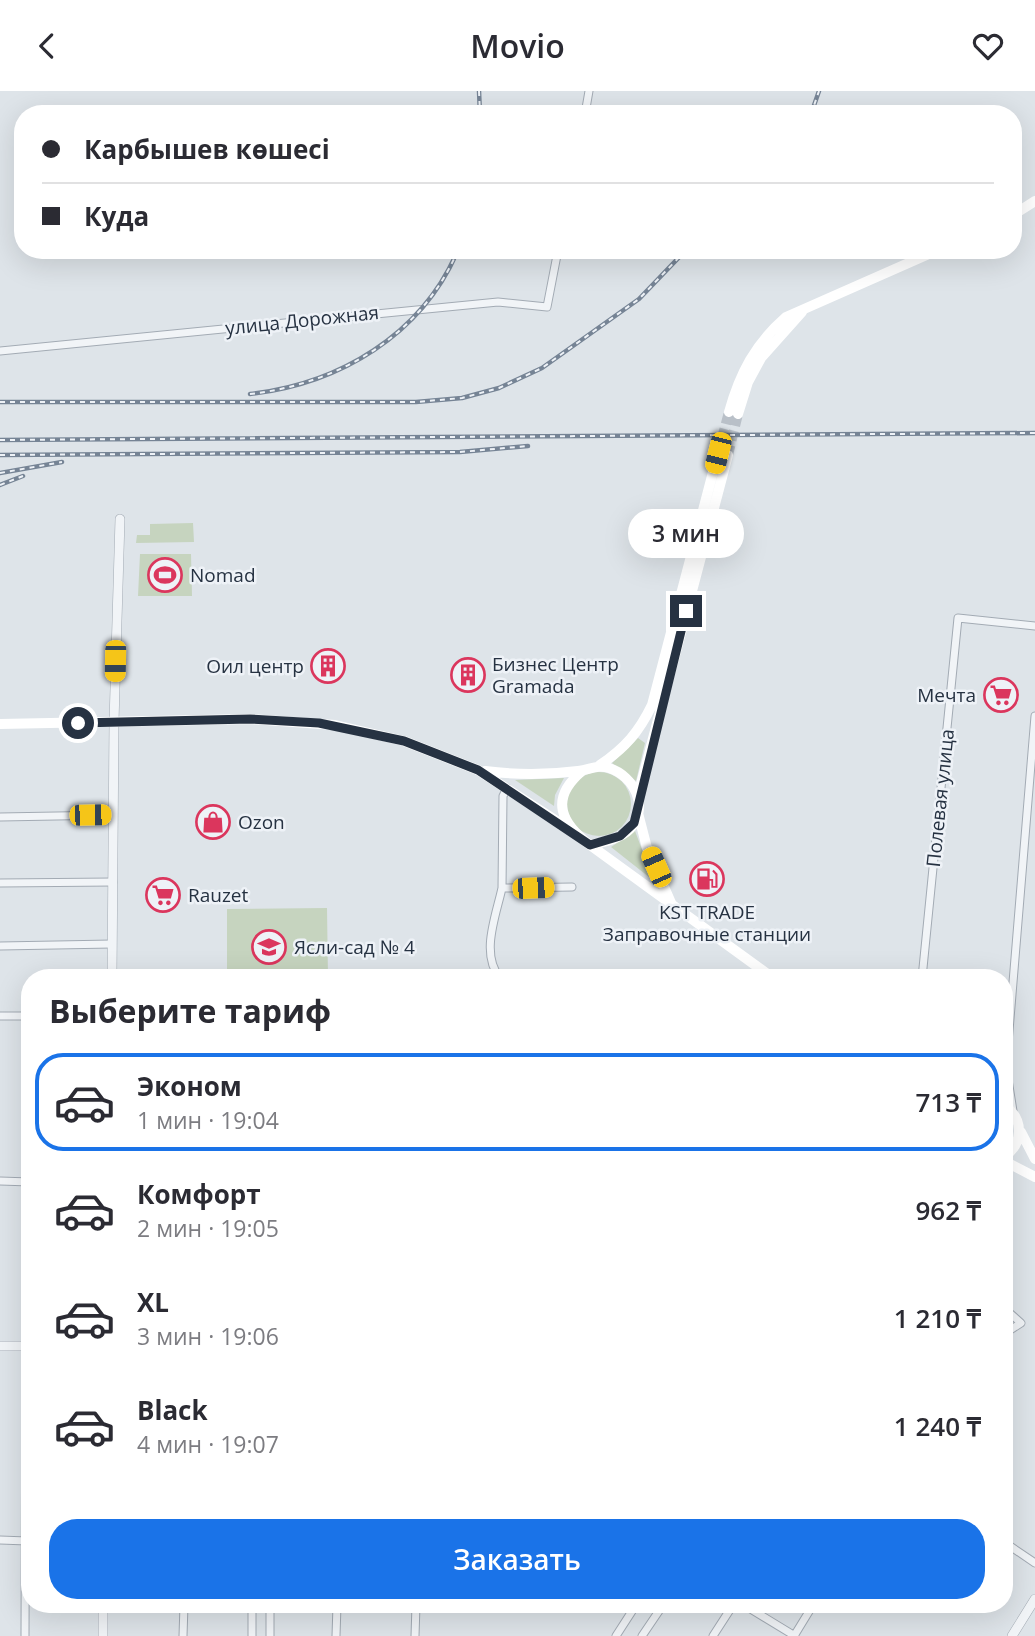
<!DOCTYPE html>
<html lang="ru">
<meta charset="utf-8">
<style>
body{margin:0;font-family:"Open Sans",sans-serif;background:#f2f2f3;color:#2b2b33;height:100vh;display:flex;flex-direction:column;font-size:26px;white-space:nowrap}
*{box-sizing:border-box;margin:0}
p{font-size:23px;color:#7c7c81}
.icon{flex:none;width:38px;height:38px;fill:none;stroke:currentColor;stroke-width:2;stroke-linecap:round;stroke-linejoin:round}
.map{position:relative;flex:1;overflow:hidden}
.drawer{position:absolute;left:21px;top:878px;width:992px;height:644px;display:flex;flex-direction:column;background:#fff;border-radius:28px;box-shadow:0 7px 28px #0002}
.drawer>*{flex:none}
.banner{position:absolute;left:14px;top:14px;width:1008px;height:154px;border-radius:28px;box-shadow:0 7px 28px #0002;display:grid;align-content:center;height:154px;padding:0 28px;background:#fff}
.end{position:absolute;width:32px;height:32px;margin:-16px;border:9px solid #263242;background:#fff;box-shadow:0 0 0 4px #fff}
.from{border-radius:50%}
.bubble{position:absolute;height:49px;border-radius:24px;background:#fff;box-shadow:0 7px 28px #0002;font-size:23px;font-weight:600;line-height:49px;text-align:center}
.car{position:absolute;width:21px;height:42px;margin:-21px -10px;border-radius:9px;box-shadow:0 0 5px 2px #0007;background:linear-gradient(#f5c518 24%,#345 0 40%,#f5c518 0 76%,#345 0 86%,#f5c518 0)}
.banner b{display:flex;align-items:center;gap:24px;height:66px;font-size:26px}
.banner b+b{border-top:2px solid #e1e1e2}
.banner i{width:18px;height:18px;background:#2b2b33}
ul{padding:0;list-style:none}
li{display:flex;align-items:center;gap:21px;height:98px;margin:0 14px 10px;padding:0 14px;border:4px solid transparent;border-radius:28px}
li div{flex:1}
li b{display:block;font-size:26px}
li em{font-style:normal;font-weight:600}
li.current{border-color:#1a73e8}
li>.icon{width:63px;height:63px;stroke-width:1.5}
h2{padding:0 28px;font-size:32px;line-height:84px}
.button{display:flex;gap:14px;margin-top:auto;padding:14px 28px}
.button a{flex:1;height:80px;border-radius:28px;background:#1a73e8;color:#fff;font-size:28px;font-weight:600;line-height:80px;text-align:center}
header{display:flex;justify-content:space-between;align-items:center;height:91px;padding:0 28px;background:#fff;font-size:32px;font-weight:600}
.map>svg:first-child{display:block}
.green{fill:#c6d4bf}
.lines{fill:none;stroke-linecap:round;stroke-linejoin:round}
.secondary-tunnel{stroke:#b9c0c8;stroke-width:10;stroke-dasharray:10 5;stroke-linecap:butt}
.minor-casing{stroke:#a3abb4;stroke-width:9}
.tertiary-casing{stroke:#a3abb4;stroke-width:10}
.minor{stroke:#f1f4f7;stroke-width:7}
.tertiary{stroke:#f1f4f7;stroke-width:9}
.secondary{stroke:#fff;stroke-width:10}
.rail-casing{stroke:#768495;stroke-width:4.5}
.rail{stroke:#eef2f7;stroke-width:2;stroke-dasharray:5;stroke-linecap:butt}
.route{stroke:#263242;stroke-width:9}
.labels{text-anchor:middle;stroke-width:5;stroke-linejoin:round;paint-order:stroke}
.street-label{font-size:19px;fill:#263242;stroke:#eef2f7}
.poi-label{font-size:19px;fill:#263242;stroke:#eef2f7;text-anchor:start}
</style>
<header><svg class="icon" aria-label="back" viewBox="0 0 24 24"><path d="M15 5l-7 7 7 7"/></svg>Movio<svg class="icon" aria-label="heart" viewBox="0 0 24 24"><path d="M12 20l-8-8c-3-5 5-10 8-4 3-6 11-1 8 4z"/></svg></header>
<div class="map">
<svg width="1035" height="1545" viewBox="0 0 1035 1545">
<rect width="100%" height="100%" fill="#dee4e9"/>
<path class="green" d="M193 432 194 451 136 452 137 444H150V433Z
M140 463H191L192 505H138Z
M638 647 645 652 636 690 612 672Z
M567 713a32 32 0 1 1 64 0a32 32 0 1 1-64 0Z
M564 687 555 704 554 715 515 689Z
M635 740 654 790 611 756Z
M327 817 328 887H227V818Z"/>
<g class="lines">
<path class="secondary-tunnel" d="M718 362 729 321
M728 364 738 323"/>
<g class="minor-casing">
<path id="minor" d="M585 23 589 0
M0 260 498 211 547 216 558 159
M507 697 503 705 502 797 572 796
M0 726 113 724
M0 792 113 791
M0 855 112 853
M500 887C480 863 496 825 502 797
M922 887 958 527 1035 535
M0 925H30
M1013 1020 1006 976 1035 625
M0 1090 30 1091
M1004 1217 1021 1232 1004 1243
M0 1449 27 1450
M1004 1451 1035 1472
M252 1514V1545
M270 1514V1545
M744 1514 795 1545
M25 1545 26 1255
M183 1545 184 1514
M336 1545 337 1514
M415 1545 416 1514
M616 1545 636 1514
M642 1545 663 1514
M713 1545 733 1514
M794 1545 813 1514"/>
</g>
<g class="tertiary-casing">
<path id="tertiary" d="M112 887 114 631 120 428
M0 1255H30
M103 1545V1514
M1012 1545 1035 1508"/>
</g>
<use href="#minor" class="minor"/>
<use href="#tertiary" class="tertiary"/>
<path class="secondary" d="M1013 124 1035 110
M729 321C740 282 755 253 786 226L938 159
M738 323 748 291 761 267 802 221
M0 633 250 628 335 634 404 650 478 679 569 738
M600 674C625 657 639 641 652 614L718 362
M485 680C516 684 547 684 578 680 590 679 597 673 609 677 634 685 650 716 630 738 620 748 603 751 590 754 561 732 549 708 582 680
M638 704 728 364
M638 722 647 757 672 814
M590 754 773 887
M1004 1014C1024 1028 1024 1052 1004 1066
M1021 1041 1035 1068
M1004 1070 1035 1086"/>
<g class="rail-casing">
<path id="rail" d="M479 0 480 23
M811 23 819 0
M250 303C339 293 422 244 458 159
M0 311H416L462 307 499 297 542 277 639 208 686 159
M0 349 1035 342
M0 364 460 361 528 355
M0 382 62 371
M0 394 23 385"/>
</g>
<use href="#rail" class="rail"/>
</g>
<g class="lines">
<path class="route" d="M78 632 250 628 319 632 404 650 478 679 590 754 620 745 634 732 686 520"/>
</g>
<defs>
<g id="stadium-ring" transform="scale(1.75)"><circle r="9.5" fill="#eef2f7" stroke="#db365d" stroke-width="1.5"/><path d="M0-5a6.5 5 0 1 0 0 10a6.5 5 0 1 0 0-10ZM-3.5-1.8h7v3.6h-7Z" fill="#db365d"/></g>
<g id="building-ring" transform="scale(1.75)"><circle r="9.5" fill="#eef2f7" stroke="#db365d" stroke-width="1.5"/><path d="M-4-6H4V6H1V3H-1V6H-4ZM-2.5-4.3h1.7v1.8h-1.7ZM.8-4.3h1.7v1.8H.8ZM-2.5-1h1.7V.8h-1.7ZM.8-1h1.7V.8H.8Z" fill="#db365d"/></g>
<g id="supermarket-ring" transform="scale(1.75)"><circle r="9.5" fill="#eef2f7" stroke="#db365d" stroke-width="1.5"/><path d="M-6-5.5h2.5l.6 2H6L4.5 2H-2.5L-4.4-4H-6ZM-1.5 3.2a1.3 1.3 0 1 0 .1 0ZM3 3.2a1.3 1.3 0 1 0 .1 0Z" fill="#db365d"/></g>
<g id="shop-ring" transform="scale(1.75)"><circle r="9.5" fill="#eef2f7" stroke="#db365d" stroke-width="1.5"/><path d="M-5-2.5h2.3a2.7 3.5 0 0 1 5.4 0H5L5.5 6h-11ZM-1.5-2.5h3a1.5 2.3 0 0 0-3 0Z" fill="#db365d"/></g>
<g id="fuel-ring" transform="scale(1.75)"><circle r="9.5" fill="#eef2f7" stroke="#db365d" stroke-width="1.5"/><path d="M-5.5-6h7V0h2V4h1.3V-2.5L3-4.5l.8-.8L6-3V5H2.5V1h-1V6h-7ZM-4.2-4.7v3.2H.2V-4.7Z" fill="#db365d"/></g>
<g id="school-ring" transform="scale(1.75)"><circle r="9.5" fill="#eef2f7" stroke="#db365d" stroke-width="1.5"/><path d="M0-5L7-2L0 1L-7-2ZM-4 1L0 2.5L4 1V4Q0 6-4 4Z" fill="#db365d"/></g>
</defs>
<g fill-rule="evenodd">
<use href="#stadium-ring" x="165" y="484"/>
<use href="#building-ring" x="328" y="575"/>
<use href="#building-ring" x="468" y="584"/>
<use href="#supermarket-ring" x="1001" y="604"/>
<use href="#shop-ring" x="213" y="731"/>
<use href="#fuel-ring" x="707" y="788"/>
<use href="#supermarket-ring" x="163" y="804"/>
<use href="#school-ring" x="269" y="856"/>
</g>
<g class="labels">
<g class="street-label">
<text transform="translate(302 229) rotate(-6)" y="7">улица Дорожная</text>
<text transform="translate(940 707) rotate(-84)" y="7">Полевая улица</text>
</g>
<g class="poi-label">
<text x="190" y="491">Nomad</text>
<text x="492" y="580">Бизнес Центр<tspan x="492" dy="22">Gramada</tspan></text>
<text x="304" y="582" text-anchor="end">Оил центр</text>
<text x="976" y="611" text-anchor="end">Мечта</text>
<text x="238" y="738">Ozon</text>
<text x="188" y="811">Rauzet</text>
<text x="707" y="828" text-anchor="middle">KST TRADE<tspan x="707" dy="22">Заправочные станции</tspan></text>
<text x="294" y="863">Ясли-сад № 4</text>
</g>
</g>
</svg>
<i class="end from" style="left:78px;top:632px"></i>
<i class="end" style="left:686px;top:520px"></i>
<div class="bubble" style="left:628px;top:418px;width:116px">3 мин</div>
<i class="car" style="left:718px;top:362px;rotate:194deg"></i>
<i class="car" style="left:115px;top:570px;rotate:181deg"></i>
<i class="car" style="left:90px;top:724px;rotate:89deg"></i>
<i class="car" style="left:656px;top:776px;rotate:336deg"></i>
<i class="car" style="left:533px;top:797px;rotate:88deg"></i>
<div class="banner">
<b><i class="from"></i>Карбышев көшесі</b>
<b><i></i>Куда</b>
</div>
<section class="drawer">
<h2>Выберите тариф</h2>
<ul>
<li class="current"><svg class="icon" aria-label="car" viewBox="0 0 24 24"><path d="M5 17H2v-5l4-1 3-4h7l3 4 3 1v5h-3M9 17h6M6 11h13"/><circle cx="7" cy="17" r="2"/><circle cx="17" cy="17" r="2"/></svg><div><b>Эконом</b><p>1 мин · 19:04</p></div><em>713 ₸</em></li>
<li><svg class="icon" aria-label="car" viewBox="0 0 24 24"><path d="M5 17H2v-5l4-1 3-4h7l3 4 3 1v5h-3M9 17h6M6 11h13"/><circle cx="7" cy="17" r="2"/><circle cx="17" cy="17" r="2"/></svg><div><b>Комфорт</b><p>2 мин · 19:05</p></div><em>962 ₸</em></li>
<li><svg class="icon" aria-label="car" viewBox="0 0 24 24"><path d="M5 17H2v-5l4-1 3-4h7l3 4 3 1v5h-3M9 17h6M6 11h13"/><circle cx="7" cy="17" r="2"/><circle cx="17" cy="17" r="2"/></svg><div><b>XL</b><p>3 мин · 19:06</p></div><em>1 210 ₸</em></li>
<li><svg class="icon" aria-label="car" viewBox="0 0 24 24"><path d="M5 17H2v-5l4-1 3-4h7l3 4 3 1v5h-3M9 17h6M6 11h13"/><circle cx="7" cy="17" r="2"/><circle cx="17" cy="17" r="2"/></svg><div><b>Black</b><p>4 мин · 19:07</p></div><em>1 240 ₸</em></li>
</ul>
<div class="button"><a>Заказать</a></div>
</section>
</div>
